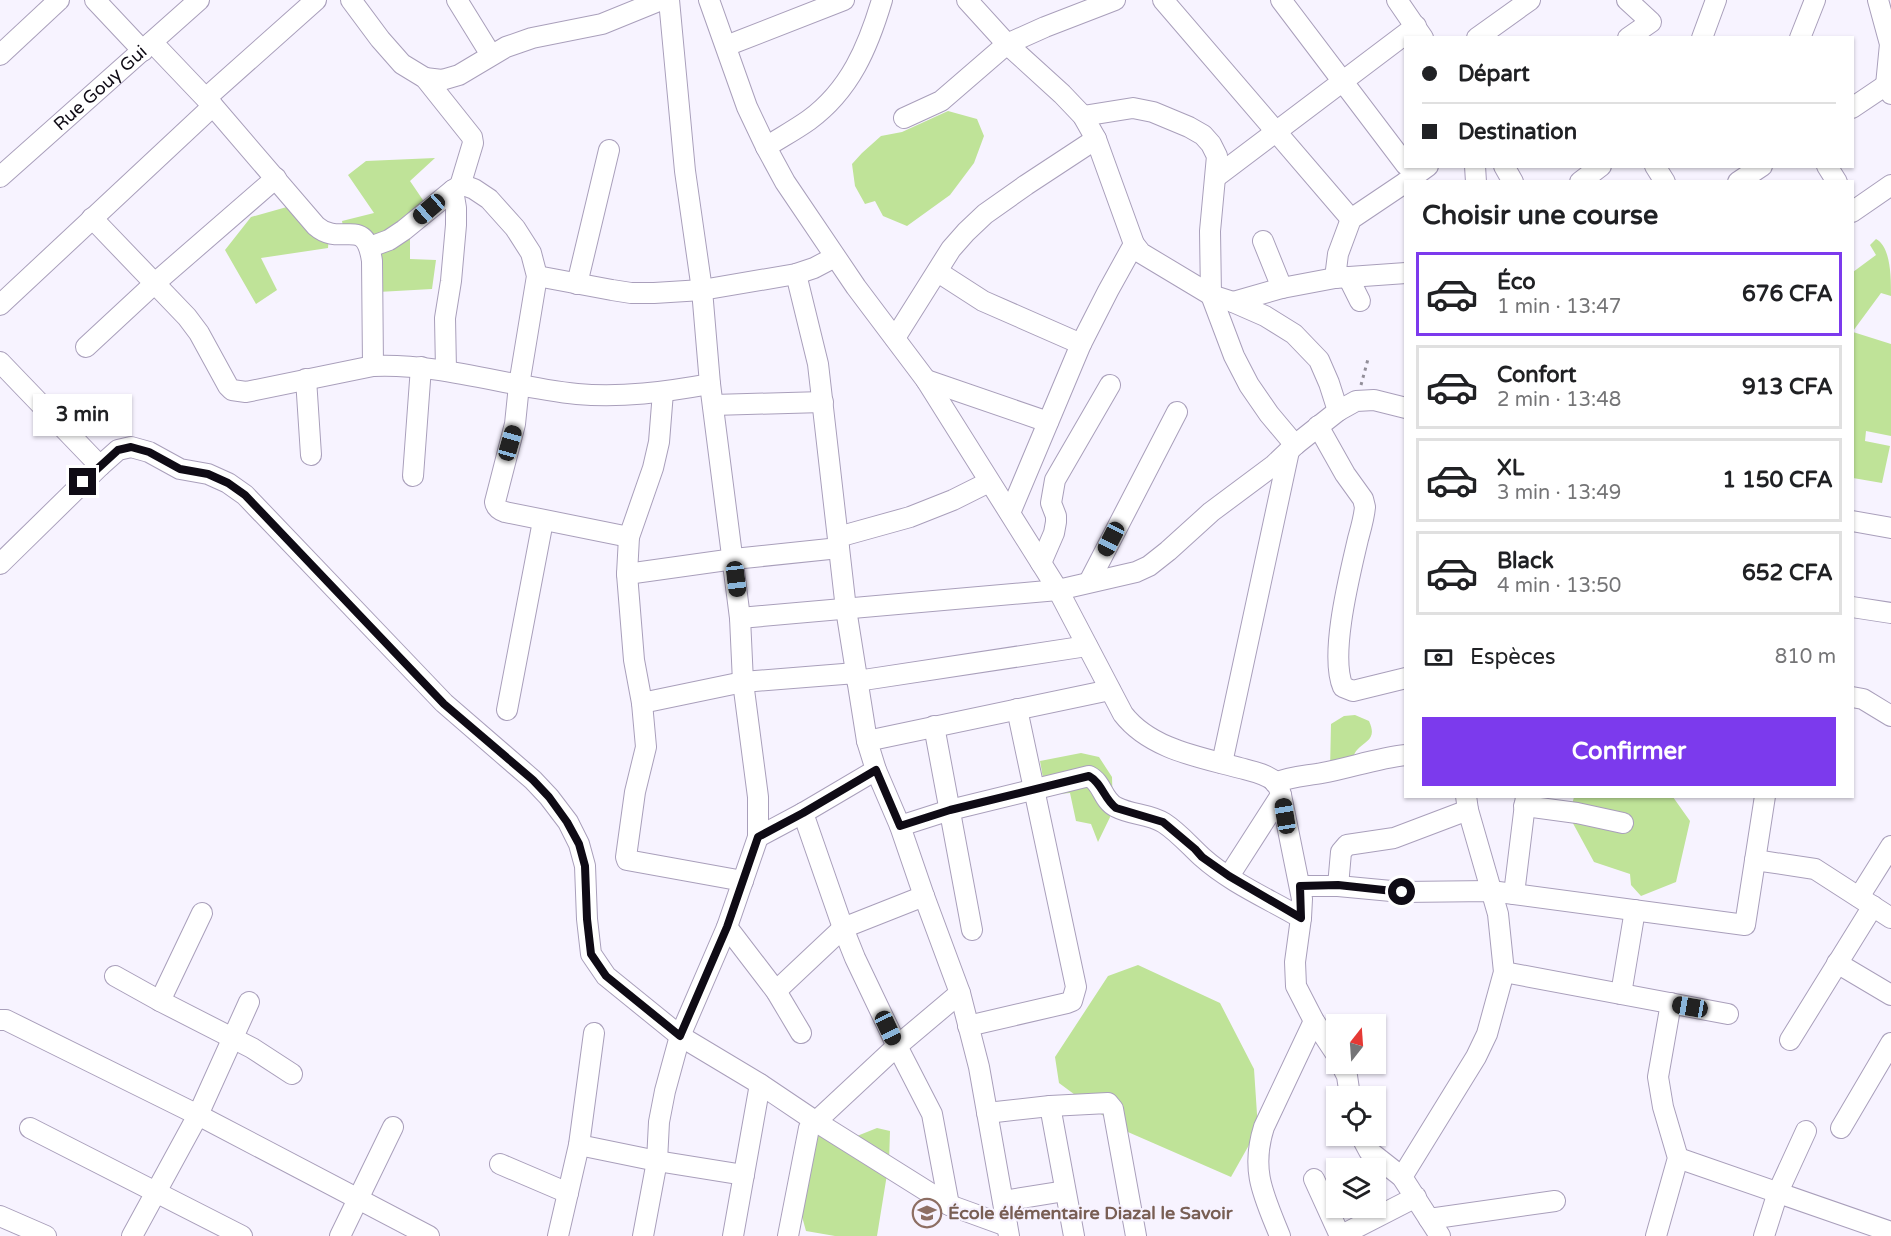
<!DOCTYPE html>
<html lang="fr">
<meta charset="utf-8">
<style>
body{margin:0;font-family:"Varela Round",sans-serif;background:#f2f2f2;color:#202124;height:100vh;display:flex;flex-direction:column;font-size:22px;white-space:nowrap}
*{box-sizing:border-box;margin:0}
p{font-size:20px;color:#757577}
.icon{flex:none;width:33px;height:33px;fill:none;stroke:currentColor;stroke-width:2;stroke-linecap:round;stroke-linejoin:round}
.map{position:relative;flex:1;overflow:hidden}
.drawer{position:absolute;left:1404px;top:180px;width:450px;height:618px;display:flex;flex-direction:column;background:#fff;border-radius:0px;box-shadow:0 2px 4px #0004}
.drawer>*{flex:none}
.banner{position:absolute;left:1404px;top:36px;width:450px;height:132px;border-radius:0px;box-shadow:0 2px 4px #0004;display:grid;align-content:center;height:132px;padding:0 18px;background:#fff}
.needle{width:39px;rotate:17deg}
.buttons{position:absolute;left:1326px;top:1014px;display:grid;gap:12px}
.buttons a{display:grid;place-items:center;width:60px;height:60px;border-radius:0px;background:#fff;box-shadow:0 2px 4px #0004;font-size:30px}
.end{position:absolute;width:27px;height:27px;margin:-14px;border:8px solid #0f0b15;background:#fff;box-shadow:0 0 0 3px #fff}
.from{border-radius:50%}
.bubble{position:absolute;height:42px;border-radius:0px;background:#fff;box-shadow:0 2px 4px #0004;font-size:20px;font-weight:700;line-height:42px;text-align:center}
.car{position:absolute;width:18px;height:36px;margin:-18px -9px;border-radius:8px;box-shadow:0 0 4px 2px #0007;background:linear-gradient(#222 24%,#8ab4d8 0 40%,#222 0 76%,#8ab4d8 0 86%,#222 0)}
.banner b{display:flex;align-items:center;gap:21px;height:57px;font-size:22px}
.banner b+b{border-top:2px solid #e0e0e0}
.banner i{width:15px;height:15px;background:#202124}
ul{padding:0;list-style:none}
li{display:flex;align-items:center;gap:18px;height:84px;margin:0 12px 9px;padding:0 6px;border:3px solid #e0e0e0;border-radius:0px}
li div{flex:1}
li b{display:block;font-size:22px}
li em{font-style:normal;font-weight:700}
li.active{border-color:#7c3aed}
li>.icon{width:54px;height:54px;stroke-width:1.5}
h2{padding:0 18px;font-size:27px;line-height:72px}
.pay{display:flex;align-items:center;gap:15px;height:66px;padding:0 18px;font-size:22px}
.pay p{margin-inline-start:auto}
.primary-button{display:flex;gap:12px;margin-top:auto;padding:12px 18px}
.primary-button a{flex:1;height:69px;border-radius:0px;background:#7c3aed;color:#fff;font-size:24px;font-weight:700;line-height:69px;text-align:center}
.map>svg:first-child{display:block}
.green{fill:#bfe398}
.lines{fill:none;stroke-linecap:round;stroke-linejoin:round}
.minor-casing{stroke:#a99fbb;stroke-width:22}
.path{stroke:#928e99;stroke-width:3;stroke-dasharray:3 4.5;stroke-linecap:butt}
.minor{stroke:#fff;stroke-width:20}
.route{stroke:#0f0b15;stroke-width:8}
.labels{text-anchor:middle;stroke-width:4.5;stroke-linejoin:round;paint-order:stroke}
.street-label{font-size:18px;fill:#0f0b15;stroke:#f7f3ff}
.education-label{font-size:18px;font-weight:bold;fill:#785e54;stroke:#f7f3ff;text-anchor:start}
</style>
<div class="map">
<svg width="1891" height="1236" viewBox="0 0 1891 1236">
<rect width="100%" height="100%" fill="#f7f3ff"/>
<path class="green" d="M948 111 977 119 984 136 974 163 950 195 907 226 883 216 875 201 865 204 855 186 852 164 862 153 881 136 902 132Z
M435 158 410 181 427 206 410 236V259L436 260 432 289 378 292 374 265 344 232 342 221 374 213 348 175 366 161Z
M301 203 329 235 328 248 261 258 277 290 256 304 225 250 251 217Z
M1876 239C1891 247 1891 277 1891 296L1881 293 1853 331V272L1876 255 1870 245Z
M1853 332 1891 344V436L1866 431 1865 441 1890 446 1882 483 1853 478Z
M1355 715 1369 721C1377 739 1367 740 1357 750 1354 753 1353 759 1349 763 1345 766 1335 768 1330 771L1331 724 1344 716Z
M1081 753 1099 757 1112 777 1113 811 1098 842 1091 824 1076 821 1070 793 1046 795 1040 761Z
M1574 797H1673L1690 821 1676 882 1641 896 1631 885 1630 874 1594 862 1569 816Z
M1138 965 1220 1003 1254 1069 1258 1129 1231 1177 1121 1129 1059 1083 1055 1057 1108 976Z
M808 1124 857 1136 877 1128 890 1131 889 1162 877 1236H835L806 1231 791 1177Z"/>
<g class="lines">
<g class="minor-casing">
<g id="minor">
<path d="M95 0 143 51"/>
<path d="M351 0 380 39 402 64 425 78 472 137 473 143 460 186"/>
<path d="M457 0 491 55"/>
<path d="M709 0 747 107 766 147 785 182 856 287 926 380 1058 590 1123 714C1150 749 1199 757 1240 768 1251 771 1267 774 1275 782 1278 785 1280 791 1281 795L1302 899 1301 918 1295 962 1296 986 1314 1021 1336 1054"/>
<path d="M967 0 1007 44 1062 94 1083 116 1096 139 1134 244 1141 253 1211 295 1233 302 1265 316 1294 334 1319 360 1329 383 1338 411"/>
<path d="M1163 0 1351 219"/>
<path d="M1281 0 1406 165"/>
<path d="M1397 0 1423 38"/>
<path d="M1627 0 1651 22 1628 38"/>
<path d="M1878 0 1890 44 1886 85 1891 94"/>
<path d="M1477 38 1530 0"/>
<path d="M1702 38 1716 0"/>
<path d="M1800 38 1815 0"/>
<path d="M152 42 213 106 316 226C341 248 365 214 372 261L373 366"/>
<path d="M726 46 844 0"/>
<path d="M0 55 59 0"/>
<path d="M425 78 442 80 459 75 506 47 532 38 602 24 661 0"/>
<path d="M206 98 316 0"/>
<path d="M1852 108 1886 85"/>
<path d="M1083 116 1133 108 1153 112 1189 127 1203 135 1211 144 1217 156 1210 231 1211 295 1234 356 1249 385 1269 414 1295 445"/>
<path d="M904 118 941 101 1007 44 1045 27 1115 0"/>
<path d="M766 147C780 138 795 130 809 120 850 90 868 47 882 0"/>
<path d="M1475 166 1476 182"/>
<path d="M1504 166 1513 182"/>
<path d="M1655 166 1665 182"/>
<path d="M1827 166 1837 182"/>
<path id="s1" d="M0 177 199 0"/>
<path d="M1216 177 1416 26"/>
<path d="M1406 182 1428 166"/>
<path d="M1580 182 1601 166"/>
<path d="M1738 182 1762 166"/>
<path d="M1852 212 1891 185"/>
<path d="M92 218 187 317 199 333 228 386 232 390 246 392 373 366C443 363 508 387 577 394 622 398 665 392 710 384"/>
<path d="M1263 241 1282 288"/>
<path d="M370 247 389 240 404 230 453 190 460 186H466L474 189 489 199 515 228 531 253 537 276 519 385 515 424 495 502C496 508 499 510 505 512L629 537"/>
<path d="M938 272 983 301 1081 344"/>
<path d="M796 274 818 364 846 609 867 741 876 770 900 826 924 896 960 993 979 1067 1009 1236"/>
<path d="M537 276 612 290 631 293H654L702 290 796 274 814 268 835 257"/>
<path d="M1348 277 1360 301"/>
<path d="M1335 278 1338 254 1351 219 1406 182"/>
<path d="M577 284 609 150"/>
<path d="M1233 302 1282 288 1335 278 1406 273"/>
<path d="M0 305 213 106"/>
<path d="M895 338 951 249 966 232 985 214 1026 185 1096 139"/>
<path d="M86 347 155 283 276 178"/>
<path d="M0 362 100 466"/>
<path d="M446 370 445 318 451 281 456 225V208L453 190"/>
<path d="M306 379 311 455"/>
<path d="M926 380 1048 422"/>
<path d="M663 392 659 442 653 468 629 537 627 574 634 660 642 703 646 747 635 792 626 857 627 860 743 881"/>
<path d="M713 405 823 402"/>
<path d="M1318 426 1345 474 1363 499 1365 507C1364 518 1361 528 1358 539 1350 574 1329 655 1343 687L1353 691 1406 678"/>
<path d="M413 476 421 367"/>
<path d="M1010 513 1081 344 1108 291 1134 244"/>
<path d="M1852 521 1891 528"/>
<path d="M838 537 910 517 953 500 989 482"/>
<path d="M1041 563 1054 533 1056 522V516L1051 503 1055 480 1110 385"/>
<path d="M0 564 100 466 118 450 131 447 149 452 180 469 208 474 228 483 245 495 444 703 533 780 549 797 568 822 579 844 585 866 587 919 591 954 606 976 680 1036 760 1084 815 1121 949 1205 1007 1226"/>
<path d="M627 574 734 559 839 548"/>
<path d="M1089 582 1177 412"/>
<path d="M1852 607 1891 613"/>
<path d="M740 618 1058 590 1136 572 1149 566 1168 551 1211 512 1274 465 1295 445 1338 411 1356 401 1374 400 1406 408"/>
<path d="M857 681 1087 646"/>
<path d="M1852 697 1863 699 1891 716"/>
<path d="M642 703 743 682 856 673"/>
<path d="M507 710 543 521"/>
<path d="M934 726 972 930"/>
<path d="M867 741 1110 690"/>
<path d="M1222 763 1289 451"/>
<path d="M1275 783C1291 776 1306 776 1322 773 1350 768 1377 758 1406 755"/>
<path d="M1524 806 1577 813 1623 823"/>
<path d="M803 813 843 928 855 958 897 1046 932 1114 949 1205"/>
<path d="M900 826 950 810 1089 776C1103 783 1102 800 1116 807 1131 815 1150 814 1164 823 1178 832 1190 846 1202 857 1231 883 1269 899 1301 918"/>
<path d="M758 837 803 813 876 770"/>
<path d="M1755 860 1815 869 1891 918"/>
<path d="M1229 876 1281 795"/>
<path d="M1300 886H1338L1402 892 1491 891 1745 925 1765 796"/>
<path d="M1338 886 1341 852 1347 845 1394 838 1468 810"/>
<path d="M1514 894 1526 796"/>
<path d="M1859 897 1891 846"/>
<path d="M727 927 776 991 801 1033"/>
<path d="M1837 963 1891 995"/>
<path d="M1504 972 1728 1014"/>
<path d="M115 976 160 1001 252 1048 292 1074"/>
<path d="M776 991 843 928 924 896"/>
<path d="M1621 994 1635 910"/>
<path d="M160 1001 202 913"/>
<path d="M0 1020H6L198 1115 429 1236"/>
<path d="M968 1026 1067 1003 1072 1001 1076 987 1017 709"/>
<path d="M1790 1040 1873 906"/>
<path d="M1341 1064 1347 1076 1350 1096"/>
<path d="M1050 1106 1074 1236"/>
<path d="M987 1113 1050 1106 1108 1103 1113 1109 1136 1236"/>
<path d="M30 1128 242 1236"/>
<path d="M1841 1128 1891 1043"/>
<path d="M1361 1136 1369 1151 1402 1177 1440 1236"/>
<path d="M579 1145 657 1161 744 1175"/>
<path d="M1678 1158 1891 1232"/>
<path d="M500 1164 568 1193"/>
<path d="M1402 1177 1476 1057 1487 1034 1504 972 1498 914 1468 810 1466 796"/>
<path d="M1314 1179 1340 1236"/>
<path d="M1003 1201 1065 1191"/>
<path d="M0 1216 46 1236"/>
<path d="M1429 1219 1555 1201"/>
<path d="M132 1236 198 1115 249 1002"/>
<path d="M340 1236 393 1127"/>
<path d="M558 1236 579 1145 594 1033"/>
<path d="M643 1236 657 1161 659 1122 665 1091 680 1036 727 927 758 837V797L743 682 740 618 710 384 702 290 685 171 669 0"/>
<path d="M733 1236 760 1084"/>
<path d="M788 1236 809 1128 897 1046 960 993"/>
<path d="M1280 1236C1264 1196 1250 1171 1264 1127L1314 1021"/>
<path d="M1340 1236 1416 1197"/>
<path d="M1656 1236 1678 1158 1663 1107 1658 1077 1671 1003"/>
<path d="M1764 1236 1778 1192 1806 1131"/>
</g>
</g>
<path class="path" d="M1361 385 1368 359"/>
<use href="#minor" class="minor"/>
</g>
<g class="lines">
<path class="route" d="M83 482 118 450 131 447 149 452 180 469 208 474 228 483 245 495 444 704 533 780 549 797 567 822 579 844 585 866 587 919 591 954 606 976 680 1036 727 927 758 837 803 813 876 770 900 826 950 810 1089 776C1102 783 1104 799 1116 808L1163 822 1195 849 1202 857 1229 876 1301 918 1300 886 1338 885 1402 892"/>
</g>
<defs>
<g id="school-ring" transform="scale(1.5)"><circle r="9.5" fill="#f7f3ff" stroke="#8d6e63" stroke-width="1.5"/><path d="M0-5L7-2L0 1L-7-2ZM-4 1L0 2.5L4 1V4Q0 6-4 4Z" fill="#8d6e63"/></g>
</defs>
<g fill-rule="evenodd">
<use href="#school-ring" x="927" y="1213"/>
</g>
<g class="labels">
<g class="street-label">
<text dy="6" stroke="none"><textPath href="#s1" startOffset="134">Rue Gouy Gui</textPath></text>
</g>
<g class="education-label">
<text x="948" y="1219">École élémentaire Diazal le Savoir</text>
</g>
</g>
</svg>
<div class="buttons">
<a><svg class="needle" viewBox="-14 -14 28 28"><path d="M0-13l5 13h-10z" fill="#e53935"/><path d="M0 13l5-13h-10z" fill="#757577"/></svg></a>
<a><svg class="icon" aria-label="locate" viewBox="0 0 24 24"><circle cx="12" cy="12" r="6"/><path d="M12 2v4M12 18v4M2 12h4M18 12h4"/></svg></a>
<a><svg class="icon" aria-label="layers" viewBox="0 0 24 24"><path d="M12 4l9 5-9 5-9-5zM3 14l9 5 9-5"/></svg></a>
</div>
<i class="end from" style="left:1402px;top:892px"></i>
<i class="end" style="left:83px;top:482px"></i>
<div class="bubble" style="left:33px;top:394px;width:99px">3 min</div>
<i class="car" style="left:429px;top:209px;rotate:229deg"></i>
<i class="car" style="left:510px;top:443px;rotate:16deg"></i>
<i class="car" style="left:1111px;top:539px;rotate:207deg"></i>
<i class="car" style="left:736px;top:579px;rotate:173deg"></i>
<i class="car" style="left:1285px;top:816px;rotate:351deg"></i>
<i class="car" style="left:1690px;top:1007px;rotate:280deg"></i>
<i class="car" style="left:888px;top:1028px;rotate:155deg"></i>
<div class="banner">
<b><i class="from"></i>Départ</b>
<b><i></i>Destination</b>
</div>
<section class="drawer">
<h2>Choisir une course</h2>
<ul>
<li class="active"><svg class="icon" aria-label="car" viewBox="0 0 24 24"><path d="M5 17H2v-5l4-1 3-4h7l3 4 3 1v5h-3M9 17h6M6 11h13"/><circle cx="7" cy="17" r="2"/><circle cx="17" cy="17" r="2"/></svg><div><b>Éco</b><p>1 min · 13:47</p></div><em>676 CFA</em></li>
<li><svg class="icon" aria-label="car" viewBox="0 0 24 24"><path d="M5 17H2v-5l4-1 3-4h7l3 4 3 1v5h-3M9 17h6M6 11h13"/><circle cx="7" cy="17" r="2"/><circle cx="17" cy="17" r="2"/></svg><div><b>Confort</b><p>2 min · 13:48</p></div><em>913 CFA</em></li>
<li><svg class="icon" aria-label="car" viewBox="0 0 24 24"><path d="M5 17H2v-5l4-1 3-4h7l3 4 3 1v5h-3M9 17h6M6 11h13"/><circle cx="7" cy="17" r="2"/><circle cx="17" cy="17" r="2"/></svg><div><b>XL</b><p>3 min · 13:49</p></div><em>1 150 CFA</em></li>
<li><svg class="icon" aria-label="car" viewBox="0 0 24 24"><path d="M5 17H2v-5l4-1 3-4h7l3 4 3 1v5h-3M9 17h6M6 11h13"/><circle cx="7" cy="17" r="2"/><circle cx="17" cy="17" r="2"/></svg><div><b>Black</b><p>4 min · 13:50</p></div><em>652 CFA</em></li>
</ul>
<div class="pay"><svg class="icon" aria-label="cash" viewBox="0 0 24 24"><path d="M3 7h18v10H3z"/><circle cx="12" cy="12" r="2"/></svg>Espèces<p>810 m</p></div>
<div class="primary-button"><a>Confirmer</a></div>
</section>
</div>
